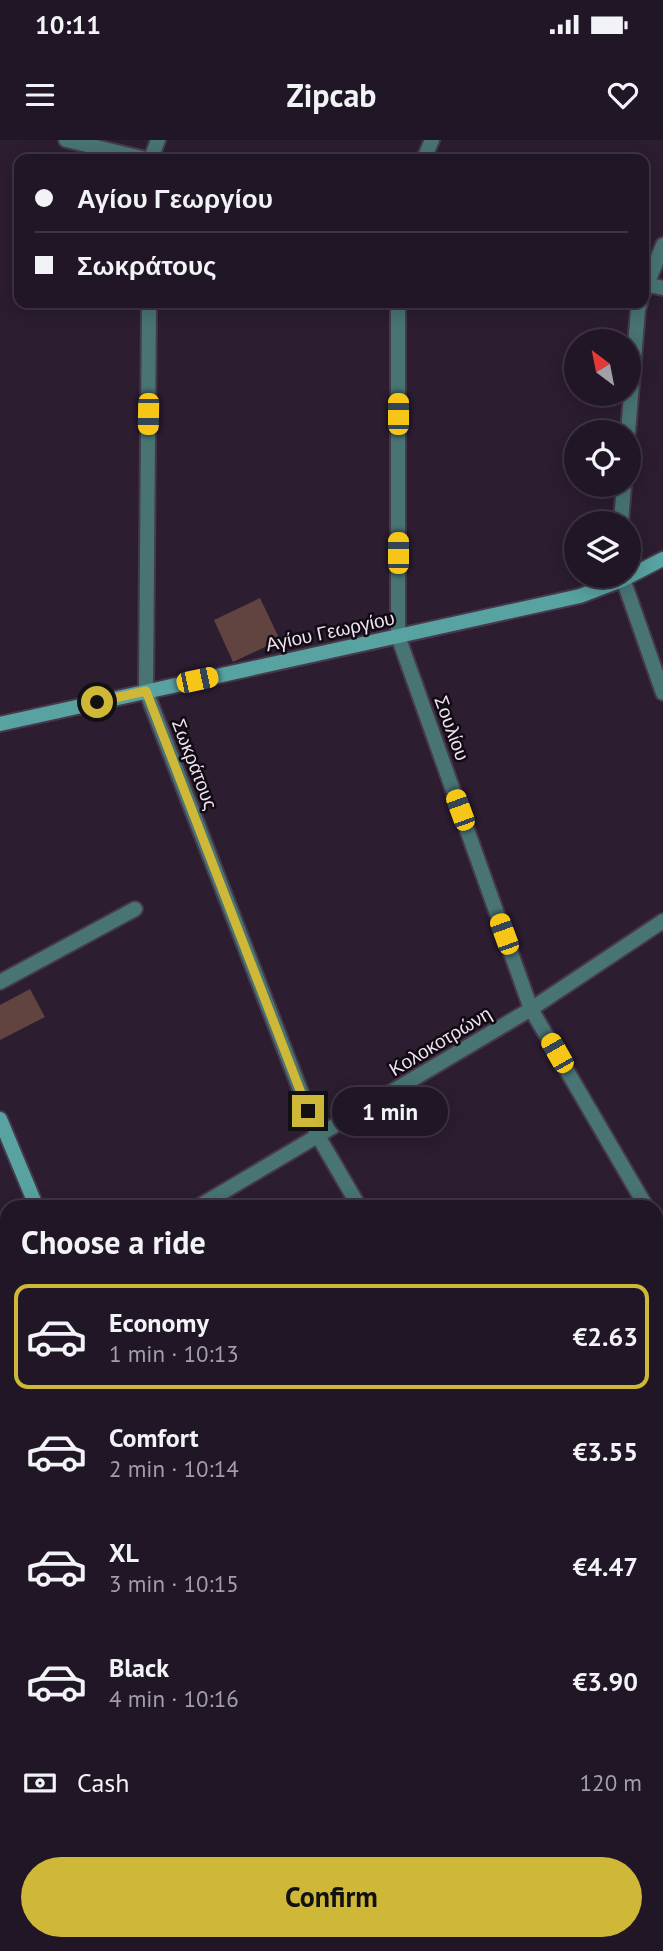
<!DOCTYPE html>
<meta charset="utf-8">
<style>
body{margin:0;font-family:"PT Sans",sans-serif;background:#2d2332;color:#f1f3f6;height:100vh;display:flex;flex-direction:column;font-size:26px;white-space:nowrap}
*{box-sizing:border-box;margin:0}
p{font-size:23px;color:#a29fa7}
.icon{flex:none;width:38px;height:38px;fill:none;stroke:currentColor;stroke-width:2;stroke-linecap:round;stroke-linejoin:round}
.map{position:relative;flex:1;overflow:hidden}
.details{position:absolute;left:0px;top:1060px;width:663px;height:751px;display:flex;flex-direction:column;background:#211625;border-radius:21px 21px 0 0;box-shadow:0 4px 18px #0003,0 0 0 2px #3e3542}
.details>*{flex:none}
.banner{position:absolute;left:14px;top:14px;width:635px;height:154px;border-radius:14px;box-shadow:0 4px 18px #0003,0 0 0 2px #3e3542;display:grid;align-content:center;height:154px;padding:0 21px;background:#211625}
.needle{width:46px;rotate:328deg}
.buttons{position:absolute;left:564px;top:189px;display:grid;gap:14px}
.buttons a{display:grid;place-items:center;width:77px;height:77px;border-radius:50%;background:#211625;box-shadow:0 4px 18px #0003,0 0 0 2px #3e3542;font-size:35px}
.end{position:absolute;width:32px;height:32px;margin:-16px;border:9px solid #cfb837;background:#111;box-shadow:0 0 0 4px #111}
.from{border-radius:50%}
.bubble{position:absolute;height:49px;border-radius:24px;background:#211625;box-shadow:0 4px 18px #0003,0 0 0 2px #3e3542;font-size:23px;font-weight:700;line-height:49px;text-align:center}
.car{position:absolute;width:21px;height:42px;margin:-21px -10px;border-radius:9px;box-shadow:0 0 5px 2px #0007;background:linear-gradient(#f5c518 24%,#345 0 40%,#f5c518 0 76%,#345 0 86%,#f5c518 0)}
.banner b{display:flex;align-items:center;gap:24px;height:66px;font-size:26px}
.banner b+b{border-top:2px solid #3e3542}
.banner i{width:18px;height:18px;background:#f1f3f6}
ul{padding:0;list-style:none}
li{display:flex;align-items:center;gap:21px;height:105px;margin:0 14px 10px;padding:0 7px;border:4px solid transparent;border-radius:14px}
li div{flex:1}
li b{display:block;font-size:26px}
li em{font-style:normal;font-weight:700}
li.selected{border-color:#cfb837}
li>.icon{width:63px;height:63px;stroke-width:1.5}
h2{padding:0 21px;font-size:32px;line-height:84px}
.pay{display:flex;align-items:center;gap:18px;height:77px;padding:0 21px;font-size:26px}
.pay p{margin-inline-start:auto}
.action{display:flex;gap:14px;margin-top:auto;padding:14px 21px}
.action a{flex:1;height:80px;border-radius:42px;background:#cfb837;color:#111;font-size:28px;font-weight:700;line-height:80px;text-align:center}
.status{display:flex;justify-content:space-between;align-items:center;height:49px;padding:0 35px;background:#211625;direction:ltr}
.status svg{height:19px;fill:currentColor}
header{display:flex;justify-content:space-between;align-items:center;height:91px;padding:0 21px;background:#211625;font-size:32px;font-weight:700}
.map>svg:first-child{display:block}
.building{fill:#61433f}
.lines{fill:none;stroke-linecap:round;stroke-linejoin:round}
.street-casing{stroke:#47394c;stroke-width:18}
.secondary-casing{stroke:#47394c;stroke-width:18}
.street{stroke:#487474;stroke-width:14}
.secondary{stroke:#58a2a2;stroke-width:14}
.route{stroke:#cfb837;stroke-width:9}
.labels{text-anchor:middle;stroke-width:5;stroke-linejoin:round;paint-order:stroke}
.street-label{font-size:19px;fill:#ede2f0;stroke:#110a13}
</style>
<div class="status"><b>10:11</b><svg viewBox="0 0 49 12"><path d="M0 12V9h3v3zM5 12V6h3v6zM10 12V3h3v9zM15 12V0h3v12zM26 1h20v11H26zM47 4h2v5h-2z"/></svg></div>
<header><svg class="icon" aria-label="menu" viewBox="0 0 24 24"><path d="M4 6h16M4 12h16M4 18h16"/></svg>Zipcab<svg class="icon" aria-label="heart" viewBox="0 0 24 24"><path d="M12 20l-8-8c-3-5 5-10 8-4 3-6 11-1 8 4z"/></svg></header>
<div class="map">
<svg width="663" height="1811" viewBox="0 0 663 1811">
<rect width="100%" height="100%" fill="#2c1d31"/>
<path class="building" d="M260 458 280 500 233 522 214 480Z
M30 849 45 877 0 900V865Z
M524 1804H593L581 1811H513Z"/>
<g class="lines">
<g class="street-casing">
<path id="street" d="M66 0 146 19
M151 19 158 0
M424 19 432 0
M644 144 663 148
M644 152 663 105
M149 163 146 551 318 996 360 1068
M398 163V496L531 869 647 1068
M628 292 638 170 640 163
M621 383 624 345
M622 436 663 553
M0 842 135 769
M196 1068 531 869 663 781
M656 1082 663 1094
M0 1180 7 1176
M0 1467 7 1463
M656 1490 663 1486
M656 1552 663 1563
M0 1771 7 1774
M69 1804 83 1811"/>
</g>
<g class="secondary-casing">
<path id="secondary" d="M0 584 580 456 622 440 663 419
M0 979 37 1068
M656 1123 663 1120
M472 1804 476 1811"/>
</g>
<use href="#street" class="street"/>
<use href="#secondary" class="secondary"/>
</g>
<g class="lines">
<path class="route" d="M97 562 146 551 308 971"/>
</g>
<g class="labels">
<g class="street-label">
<text transform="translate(330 491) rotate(-12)" y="7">Αγίου Γεωργίου</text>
<text transform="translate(452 588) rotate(70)" y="7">Σουλίου</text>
<text transform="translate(195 624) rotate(69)" y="7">Σωκράτους</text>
<text transform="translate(440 901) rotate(-31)" y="7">Κολοκοτρώνη</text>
</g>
</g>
</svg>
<div class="buttons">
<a><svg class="needle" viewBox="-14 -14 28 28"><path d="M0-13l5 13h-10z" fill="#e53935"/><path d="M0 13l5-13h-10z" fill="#a29fa7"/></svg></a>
<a><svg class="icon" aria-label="locate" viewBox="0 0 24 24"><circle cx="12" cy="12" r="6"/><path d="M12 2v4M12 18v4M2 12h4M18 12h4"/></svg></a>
<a><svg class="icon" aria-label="layers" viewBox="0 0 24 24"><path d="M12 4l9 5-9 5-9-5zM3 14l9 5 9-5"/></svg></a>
</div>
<i class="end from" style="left:97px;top:562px"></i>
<i class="end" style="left:308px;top:971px"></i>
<div class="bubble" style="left:332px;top:947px;width:116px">1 min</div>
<i class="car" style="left:148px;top:274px;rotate:181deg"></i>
<i class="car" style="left:398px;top:274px;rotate:0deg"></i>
<i class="car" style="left:398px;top:413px;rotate:0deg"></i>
<i class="car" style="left:197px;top:540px;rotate:78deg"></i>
<i class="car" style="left:460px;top:670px;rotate:340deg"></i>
<i class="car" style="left:504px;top:794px;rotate:340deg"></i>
<i class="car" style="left:557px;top:913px;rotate:330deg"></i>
<div class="banner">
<b><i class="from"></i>Αγίου Γεωργίου</b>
<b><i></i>Σωκράτους</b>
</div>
<section class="details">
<h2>Choose a ride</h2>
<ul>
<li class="selected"><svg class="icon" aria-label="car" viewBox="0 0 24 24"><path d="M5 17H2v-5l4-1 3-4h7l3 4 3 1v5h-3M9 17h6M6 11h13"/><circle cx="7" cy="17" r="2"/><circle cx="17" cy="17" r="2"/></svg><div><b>Economy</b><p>1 min · 10:13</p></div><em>€2.63</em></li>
<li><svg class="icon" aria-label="car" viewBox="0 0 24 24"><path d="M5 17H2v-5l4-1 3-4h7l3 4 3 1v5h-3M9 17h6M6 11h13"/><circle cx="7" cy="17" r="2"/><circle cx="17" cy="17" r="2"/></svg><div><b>Comfort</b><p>2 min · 10:14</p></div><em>€3.55</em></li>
<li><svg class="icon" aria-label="car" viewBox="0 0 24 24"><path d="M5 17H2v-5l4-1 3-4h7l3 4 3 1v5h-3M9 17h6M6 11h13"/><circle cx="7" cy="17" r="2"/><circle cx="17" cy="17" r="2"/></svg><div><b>XL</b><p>3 min · 10:15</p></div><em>€4.47</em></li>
<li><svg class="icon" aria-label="car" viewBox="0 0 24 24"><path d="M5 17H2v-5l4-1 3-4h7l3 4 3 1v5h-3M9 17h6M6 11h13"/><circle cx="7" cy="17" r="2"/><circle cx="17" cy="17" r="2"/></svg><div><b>Black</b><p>4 min · 10:16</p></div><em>€3.90</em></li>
</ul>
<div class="pay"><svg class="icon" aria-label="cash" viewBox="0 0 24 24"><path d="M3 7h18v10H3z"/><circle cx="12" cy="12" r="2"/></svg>Cash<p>120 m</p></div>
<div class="action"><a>Confirm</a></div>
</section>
</div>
